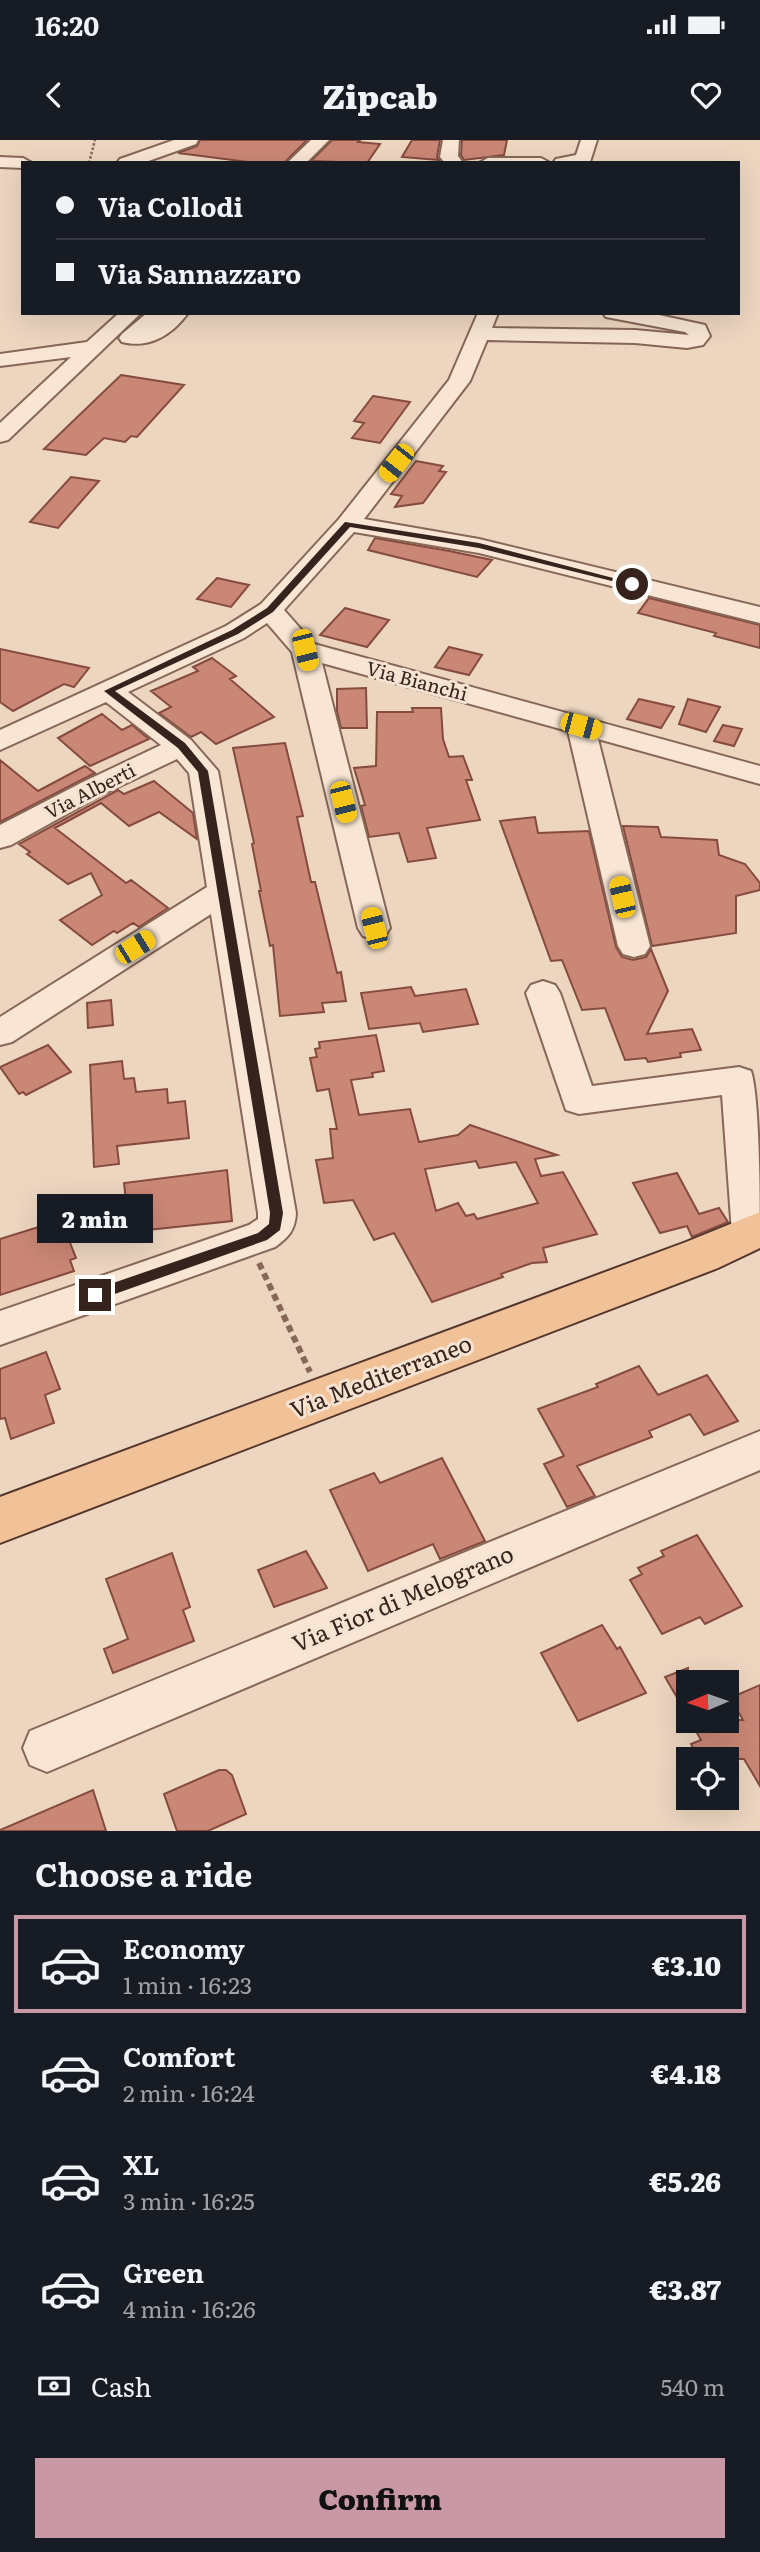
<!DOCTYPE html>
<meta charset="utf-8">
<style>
body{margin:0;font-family:Literata,serif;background:#242831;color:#f1f3f6;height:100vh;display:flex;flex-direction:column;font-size:26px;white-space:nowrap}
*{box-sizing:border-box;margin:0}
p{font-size:23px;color:#9ea1a6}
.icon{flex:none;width:38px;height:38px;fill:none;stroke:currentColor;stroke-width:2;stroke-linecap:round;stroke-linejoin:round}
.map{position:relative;height:1691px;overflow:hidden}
.panel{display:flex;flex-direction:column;background:#171b24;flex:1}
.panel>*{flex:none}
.guide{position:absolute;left:21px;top:21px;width:719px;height:154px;border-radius:0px;box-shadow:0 7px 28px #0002;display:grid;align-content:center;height:154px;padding:0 35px;background:#171b24}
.needle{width:46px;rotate:268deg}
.controls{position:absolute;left:676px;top:1530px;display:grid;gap:14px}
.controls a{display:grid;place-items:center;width:63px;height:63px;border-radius:0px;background:#171b24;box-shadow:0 7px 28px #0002;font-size:35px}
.end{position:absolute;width:32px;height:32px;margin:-16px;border:9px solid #36231d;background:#fff;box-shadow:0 0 0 4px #fff}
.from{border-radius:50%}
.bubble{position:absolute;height:49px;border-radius:0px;background:#171b24;box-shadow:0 7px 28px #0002;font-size:23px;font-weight:800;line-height:49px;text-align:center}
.car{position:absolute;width:21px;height:42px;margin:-21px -10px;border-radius:9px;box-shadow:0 0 5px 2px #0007;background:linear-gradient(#f5c518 24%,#345 0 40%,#f5c518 0 76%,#345 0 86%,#f5c518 0)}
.guide b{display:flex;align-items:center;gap:24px;height:66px;font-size:26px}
.guide b+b{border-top:2px solid #363941}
.guide i{width:18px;height:18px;background:#f1f3f6}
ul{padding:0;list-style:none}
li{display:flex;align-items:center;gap:21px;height:98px;margin:0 14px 10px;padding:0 21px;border:4px solid transparent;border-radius:0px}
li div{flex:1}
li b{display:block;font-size:26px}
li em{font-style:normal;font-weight:800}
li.current{border-color:#c898a5}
li>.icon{width:63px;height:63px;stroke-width:1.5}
h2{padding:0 35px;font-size:32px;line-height:84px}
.pay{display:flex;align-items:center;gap:18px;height:77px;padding:0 35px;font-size:26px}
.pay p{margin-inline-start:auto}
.action{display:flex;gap:14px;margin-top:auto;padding:14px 35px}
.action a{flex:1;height:80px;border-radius:0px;background:#c898a5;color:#111;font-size:28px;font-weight:800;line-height:80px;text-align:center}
.status{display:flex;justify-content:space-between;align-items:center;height:49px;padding:0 35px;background:#171b24;direction:ltr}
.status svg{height:19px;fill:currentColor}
header{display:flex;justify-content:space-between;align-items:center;height:91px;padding:0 35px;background:#171b24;font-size:32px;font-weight:800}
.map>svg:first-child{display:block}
.building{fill:#cb8776;stroke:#854b3e;stroke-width:2;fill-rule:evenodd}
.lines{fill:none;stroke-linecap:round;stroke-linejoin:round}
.minor-casing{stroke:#866758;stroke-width:4}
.major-casing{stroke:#54362d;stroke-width:4}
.path-far1{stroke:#866758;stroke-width:2.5;stroke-dasharray:2.5 2;stroke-linecap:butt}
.path{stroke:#866758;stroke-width:6;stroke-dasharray:7 4.5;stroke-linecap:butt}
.minor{fill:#f8e5d3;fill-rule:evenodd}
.major{fill:#f1c198;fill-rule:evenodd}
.route{fill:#36231d}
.labels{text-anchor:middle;stroke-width:6;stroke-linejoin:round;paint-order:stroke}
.street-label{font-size:19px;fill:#36231d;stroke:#f5e2d0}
.near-street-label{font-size:23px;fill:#36231d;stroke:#f5e2d0}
</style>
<div class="status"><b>16:20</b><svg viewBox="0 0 49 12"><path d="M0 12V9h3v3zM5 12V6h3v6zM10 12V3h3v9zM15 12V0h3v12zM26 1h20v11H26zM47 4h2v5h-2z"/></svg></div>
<header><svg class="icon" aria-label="back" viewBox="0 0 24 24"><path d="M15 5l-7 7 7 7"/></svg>Zipcab<svg class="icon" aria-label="heart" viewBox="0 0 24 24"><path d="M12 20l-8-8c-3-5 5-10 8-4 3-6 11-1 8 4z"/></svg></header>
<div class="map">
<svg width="760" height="1691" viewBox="0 0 760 1691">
<rect width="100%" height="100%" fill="#edd6c0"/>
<path class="building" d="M200 0H307L284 23H256L178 13 197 6Z
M332 0H360L358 2 380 4 367 23 311 21Z
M412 0H440L437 17 439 20 402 17Z
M462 0H507L504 15 464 20 461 15Z
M121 235 184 245 137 297 131 296 125 302 104 298 86 315 44 309Z
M373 256 410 262 380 303 352 298 364 283 354 281Z
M416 321 443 326 439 331 446 332 423 363 395 367 402 356 391 354Z
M71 337 99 341 58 388 30 382Z
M375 398 449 411 492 420 477 437 368 410Z
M217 438 235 442 249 445 231 467 197 459Z
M649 458 760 485V508L714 496 716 493 638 473Z
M345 468 389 480 367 507 320 495Z
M449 507 482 515 469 535 435 527Z
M0 509 89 528 74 547 64 544 13 571 0 562Z
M212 518 236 536 230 539 274 577 216 604 201 592 191 597 159 573 171 567 151 551 198 531 193 527Z
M366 548 367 588H341L337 571V549Z
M639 559 674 567 661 588 627 579Z
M688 559 720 567 706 592 679 584Z
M412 568H441L443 599 449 617 463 616 472 640H466L480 680 427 688 436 718 408 722 399 693 369 697 361 666 365 665 354 628 376 626 377 572H413Z
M102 574 122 590 132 585 149 599 90 626 58 598Z
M723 585 742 589 734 606 714 601Z
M285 603 303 676 297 677 311 742H315L337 833 341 832 346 861 322 863 324 872 280 876 273 805 270 806 259 751H261L252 704 254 703 233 608Z
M0 620 38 651 85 626 95 633 0 682Z
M154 641 193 673 197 699 159 672 129 686 101 663 55 688 126 743 131 740 168 768 139 787 133 783 117 793 114 791 92 805 60 780 102 755 91 733 68 744 27 714 30 712 19 704 118 650 124 654Z
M535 677 538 693 589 691 616 807 622 817 633 820 646 817 651 809 668 851 647 894 692 889 701 910 680 913 681 917 648 922 646 918 625 920 605 868 582 870 562 820 551 821 500 681Z
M623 686 658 687 661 697 717 700 719 715 745 724 760 743V750L736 756V793L652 806Z
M411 847 415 856 466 849 478 884 423 892 420 883 369 889 361 853Z
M111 860 113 885 88 888 87 863Z
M376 895 384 931 372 933 373 937 351 940 359 975 410 969 419 1002 458 995 470 985 557 1015 535 1019 541 1036 563 1032 597 1094 543 1108 547 1122 532 1123 501 1134 503 1137 432 1162 394 1093 374 1100 353 1060 324 1063 316 1020 333 1018 330 989H337L329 949 317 951 310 918 317 917 315 909 320 908 319 902ZM476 1021 479 1028 516 1022 538 1063 477 1079 474 1074 466 1076 458 1063 436 1071 425 1029Z
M48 905 71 932 26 955 23 952 19 954 0 927Z
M122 921 124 939 134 938 136 952 167 949 168 963 185 961 189 998 117 1006 119 1024 94 1027 90 925Z
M227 1030 232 1081 138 1091 129 1089 124 1043Z
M677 1033 699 1074 719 1068 728 1082 692 1097 687 1086 660 1093 633 1043Z
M61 1080 76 1118 70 1120 74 1131 0 1155V1099Z
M46 1212 60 1249 45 1255 54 1283 11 1299 5 1278 0 1279V1229Z
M639 1226 658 1255 707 1235 738 1281 704 1295 690 1274 649 1291 652 1297 577 1326 595 1356 567 1367 544 1324 564 1316 538 1269 598 1247 596 1244Z
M442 1318 485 1401 440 1419 433 1404 368 1431 330 1350 374 1333 380 1343Z
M697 1395 742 1466 705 1484 700 1477 662 1494 630 1440 642 1434 638 1428 664 1416 661 1411Z
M306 1411 327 1448 274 1467 258 1430Z
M172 1413 190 1467 183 1470 194 1501 113 1533 104 1509 128 1499 106 1439Z
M602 1485 617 1509 620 1507 646 1553 578 1581 541 1513Z
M688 1528V1576L665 1537Z
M760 1545V1646L744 1619H699L691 1604 701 1600 690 1580H743L730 1558Z
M219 1630H226L232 1635 246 1674 208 1691H177L164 1654Z
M93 1650 106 1691H0V1690Z"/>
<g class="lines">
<g class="minor-casing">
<path id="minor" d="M174 0H198L196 4 143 23H117L120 19Z
M311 0H329L306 23H287Z
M443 0H459L458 16 463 23H445L440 17Z
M581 0H597L590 22 553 23 556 19 576 15Z
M0 17 23 18 32 23H23V28L0 27Z
M488 18H541L550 23H479Z
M119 173H141L8 300 0 302V283L71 217 0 226V214L87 202Z
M147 173H188C172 195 149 209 122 202L119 198 122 194Z
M478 173H498L492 188 635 190 689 195 685 192 606 177 603 173H650L705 185 710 196 703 205 687 208 635 203 487 200 470 241 364 379 479 399 760 467V483L479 413 354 392 284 470 314 504 760 626V644L598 599 650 806 645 814 634 817 623 814 618 806 568 591 322 523 390 788 385 796 374 799 363 796 358 788 292 512 267 483 244 498 128 552 191 600 218 631 296 1073C295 1090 289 1097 275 1107L0 1205V1171L249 1085 258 1079V1073L211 774 12 902 0 905V877L207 747 189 633 177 619 101 655 11 705 0 708V685L81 643 161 605 106 562 0 610V590L226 486 261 464 339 379 449 240Z
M543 841 555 845 560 853 592 946 739 927 751 931C760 958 760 1068 760 1105L751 1108 738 1104 732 1093 722 955 579 974 566 970 526 853 531 845Z
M760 1291V1330L47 1632 30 1625 23 1608 30 1591Z"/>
</g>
<g class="major-casing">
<path id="major" d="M760 1072V1108L718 1128 0 1403V1357L686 1102Z"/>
</g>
<path class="path-far1" d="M89 23 95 0"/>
<path class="path" d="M259 1123 310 1232"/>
<use href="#minor" class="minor"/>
<use href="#major" class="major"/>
</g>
<path class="route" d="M345 382 479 403 636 444 632 446 479 408 350 387 273 472 238 494 115 551 185 603 208 631 283 1073 280 1090 267 1100 95 1161 88 1155 90 1151 258 1093 269 1084 270 1073 198 632 178 608 104 551 232 490 267 468Z"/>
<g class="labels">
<g class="street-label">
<text transform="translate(417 541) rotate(15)" y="7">Via Bianchi</text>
<text transform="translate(90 651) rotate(-27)" y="7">Via Alberti</text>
</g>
<g class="near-street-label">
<text transform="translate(381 1237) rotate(-21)" y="8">Via Mediterraneo</text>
<text transform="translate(403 1459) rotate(-23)" y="8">Via Fior di Melograno</text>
</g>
</g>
</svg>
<div class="controls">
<a><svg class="needle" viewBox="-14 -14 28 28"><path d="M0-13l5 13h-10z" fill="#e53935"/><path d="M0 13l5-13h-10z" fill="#9ea1a6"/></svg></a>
<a><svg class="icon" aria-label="locate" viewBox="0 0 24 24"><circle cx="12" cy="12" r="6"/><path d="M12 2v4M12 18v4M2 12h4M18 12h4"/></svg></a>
</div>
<i class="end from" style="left:632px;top:444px"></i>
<i class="end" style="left:95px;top:1155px"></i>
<div class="bubble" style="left:37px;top:1054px;width:116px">2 min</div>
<i class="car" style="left:396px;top:323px;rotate:218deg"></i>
<i class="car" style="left:305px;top:510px;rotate:166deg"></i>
<i class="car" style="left:581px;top:586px;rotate:105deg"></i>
<i class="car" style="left:343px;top:662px;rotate:166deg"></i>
<i class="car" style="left:622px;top:757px;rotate:347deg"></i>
<i class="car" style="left:374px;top:788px;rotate:346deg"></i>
<i class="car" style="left:135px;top:807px;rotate:58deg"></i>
<div class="guide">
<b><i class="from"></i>Via Collodi</b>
<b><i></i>Via Sannazzaro</b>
</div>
</div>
<section class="panel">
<h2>Choose a ride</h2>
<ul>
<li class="current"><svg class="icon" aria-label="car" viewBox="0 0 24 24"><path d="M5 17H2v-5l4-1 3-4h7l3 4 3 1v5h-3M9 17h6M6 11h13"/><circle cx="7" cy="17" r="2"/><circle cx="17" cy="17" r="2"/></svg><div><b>Economy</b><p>1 min · 16:23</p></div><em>€3.10</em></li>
<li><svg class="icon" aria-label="car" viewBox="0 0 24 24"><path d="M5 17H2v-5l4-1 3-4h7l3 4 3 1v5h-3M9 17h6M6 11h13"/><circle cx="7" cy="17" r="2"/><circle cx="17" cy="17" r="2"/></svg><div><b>Comfort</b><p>2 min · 16:24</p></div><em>€4.18</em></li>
<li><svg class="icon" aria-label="car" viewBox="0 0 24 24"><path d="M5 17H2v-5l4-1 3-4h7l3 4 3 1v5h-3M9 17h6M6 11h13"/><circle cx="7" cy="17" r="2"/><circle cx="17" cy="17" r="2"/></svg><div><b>XL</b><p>3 min · 16:25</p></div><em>€5.26</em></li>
<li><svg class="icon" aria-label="car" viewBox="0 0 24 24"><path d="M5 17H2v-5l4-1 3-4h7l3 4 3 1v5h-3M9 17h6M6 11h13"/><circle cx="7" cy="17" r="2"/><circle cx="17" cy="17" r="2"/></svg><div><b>Green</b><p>4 min · 16:26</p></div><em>€3.87</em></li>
</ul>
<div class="pay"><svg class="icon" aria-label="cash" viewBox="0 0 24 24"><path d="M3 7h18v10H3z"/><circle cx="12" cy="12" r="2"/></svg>Cash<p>540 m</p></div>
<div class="action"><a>Confirm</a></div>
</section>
